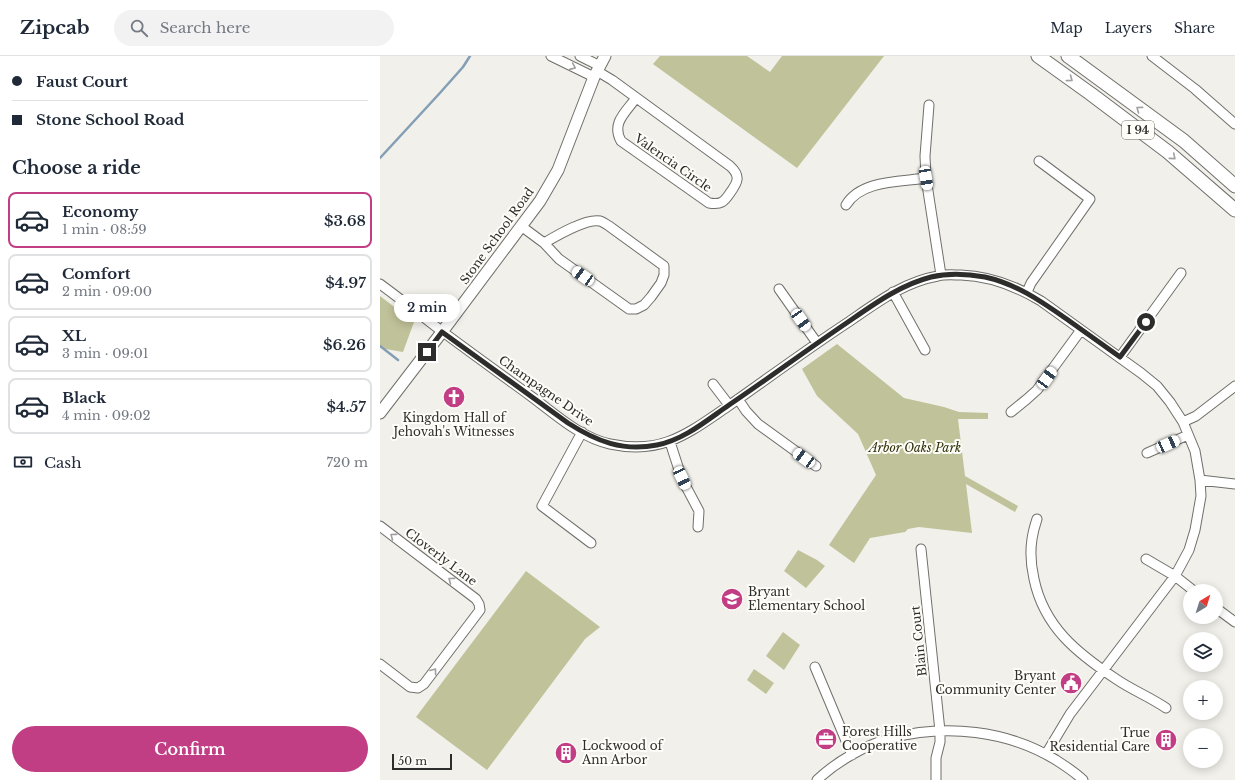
<!DOCTYPE html>
<meta charset="utf-8">
<style>
body{margin:0;font-family:"Libre Baskerville",serif;background:#f2f2f3;color:#1f2937;height:100vh;display:flex;flex-direction:column;font-size:15px;white-space:nowrap}
*{box-sizing:border-box;margin:0}
p{font-size:13px;color:#747a83}
.icon{flex:none;width:22px;height:22px;fill:none;stroke:currentColor;stroke-width:2;stroke-linecap:round;stroke-linejoin:round}
.map{position:relative;flex:1;overflow:hidden}
.panel{display:flex;flex-direction:column;background:#fff;width:380px}
.panel>*{flex:none}
.top-card{display:grid;align-content:center;height:88px;padding:0 12px;background:#fff}
.needle{width:26px;rotate:38deg}
.fabs{position:absolute;left:803px;top:528px;display:grid;gap:8px}
.fabs a{display:grid;place-items:center;width:40px;height:40px;border-radius:50%;background:#fff;box-shadow:0 2px 10px #0003;font-size:20px}
.scale{position:absolute;left:12px;bottom:10px;width:60px;box-sizing:border-box;padding-left:4px;border:2px solid #2d2d2b;border-top:0;font-size:11px;line-height:14px;white-space:nowrap;color:#2d2d2b;-webkit-text-stroke:3px #fefdf8;paint-order:stroke}
.end{position:absolute;width:18px;height:18px;margin:-9px;border:5px solid #2d2d2b;background:#fff;box-shadow:0 0 0 2px #fff}
.from{border-radius:50%}
.bubble{position:absolute;height:28px;border-radius:14px;background:#fff;box-shadow:0 2px 10px #0003;font-size:13px;font-weight:600;line-height:28px;text-align:center}
.car{position:absolute;width:12px;height:24px;margin:-12px -6px;border-radius:5px;box-shadow:0 0 3px 1px #0007;background:linear-gradient(#fff 24%,#345 0 40%,#fff 0 76%,#345 0 86%,#fff 0)}
.top-card b{display:flex;align-items:center;gap:14px;height:38px;font-size:15px}
.top-card b+b{border-top:1px solid #e0e1e3}
.top-card i{width:10px;height:10px;background:#1f2937}
ul{padding:0;list-style:none}
li{display:flex;align-items:center;gap:12px;height:56px;margin:0 8px 6px;padding:0 4px;border:2px solid #e0e1e3;border-radius:8px}
li div{flex:1}
li b{display:block;font-size:15px}
li em{font-style:normal;font-weight:600}
li.active{border-color:#c13e84}
li>.icon{width:36px;height:36px;stroke-width:1.5}
h2{padding:0 12px;font-size:18px;line-height:48px}
.pay{display:flex;align-items:center;gap:10px;height:44px;padding:0 12px;font-size:15px}
.pay p{margin-inline-start:auto}
.button{display:flex;gap:8px;margin-top:auto;padding:8px 12px}
.button a{flex:1;height:46px;border-radius:24px;background:#c13e84;color:#fff;font-size:16px;font-weight:600;line-height:46px;text-align:center}
header{display:flex;align-items:center;gap:24px;box-sizing:border-box;height:56px;padding:0 20px;background:#fff;border-bottom:1px solid #e0e1e3}
header strong{font-size:19px}
nav{display:flex;gap:22px;margin-inline-start:auto;font-size:14px}
.search{width:280px;height:36px;background:#f2f2f3;display:flex;align-items:center;gap:10px;box-sizing:border-box;padding:0 14px;border-radius:22px;color:#747a83;font-size:15px}
main{display:flex;flex:1;min-height:0}
.map>svg:first-child{display:block}
.green{fill:#c0c29a}
.lines{fill:none;stroke-linecap:round;stroke-linejoin:round}
.stream{stroke:#849eb5;stroke-width:2.5}
.minor-casing{stroke:#706f6b;stroke-width:11}
.major-casing{stroke:#706f6b;stroke-width:13}
.highway-casing{stroke:#706f6b;stroke-width:15}
.minor{stroke:#fff;stroke-width:9}
.major{stroke:#fff;stroke-width:11}
.highway{stroke:#fff;stroke-width:13}
.oneway{stroke:#a0a0a0}
.route{stroke:#2d2d2b;stroke-width:5}
.labels{text-anchor:middle;stroke-width:4;stroke-linejoin:round;paint-order:stroke}
.shield{fill:#fefdf8;stroke:#6c6b68;stroke-width:1}
.shield-label{font-size:11px;font-weight:bold;fill:#2d2d2b}
.street-label{font-size:12px;fill:#2d2d2b;stroke:#fefdf8}
.poi-label{font-size:12px;fill:#2d2d2b;stroke:#fefdf8;text-anchor:start}
.park-label{font-size:12px;font-style:italic;fill:#31320c;stroke:#fefdf8}
</style>
<header>
<strong>Zipcab</strong>
<div class="search"><svg class="icon" aria-label="search" viewBox="0 0 24 24"><circle cx="10" cy="10" r="6"/><path d="M15 15l6 6"/></svg>Search here</div>
<nav><a>Map</a><a>Layers</a><a>Share</a></nav>
</header>
<main>
<section class="panel">
<div class="top-card">
<b><i class="from"></i>Faust Court</b>
<b><i></i>Stone School Road</b>
</div>
<h2>Choose a ride</h2>
<ul>
<li class="active"><svg class="icon" aria-label="car" viewBox="0 0 24 24"><path d="M5 17H2v-5l4-1 3-4h7l3 4 3 1v5h-3M9 17h6M6 11h13"/><circle cx="7" cy="17" r="2"/><circle cx="17" cy="17" r="2"/></svg><div><b>Economy</b><p>1 min · 08:59</p></div><em>$3.68</em></li>
<li><svg class="icon" aria-label="car" viewBox="0 0 24 24"><path d="M5 17H2v-5l4-1 3-4h7l3 4 3 1v5h-3M9 17h6M6 11h13"/><circle cx="7" cy="17" r="2"/><circle cx="17" cy="17" r="2"/></svg><div><b>Comfort</b><p>2 min · 09:00</p></div><em>$4.97</em></li>
<li><svg class="icon" aria-label="car" viewBox="0 0 24 24"><path d="M5 17H2v-5l4-1 3-4h7l3 4 3 1v5h-3M9 17h6M6 11h13"/><circle cx="7" cy="17" r="2"/><circle cx="17" cy="17" r="2"/></svg><div><b>XL</b><p>3 min · 09:01</p></div><em>$6.26</em></li>
<li><svg class="icon" aria-label="car" viewBox="0 0 24 24"><path d="M5 17H2v-5l4-1 3-4h7l3 4 3 1v5h-3M9 17h6M6 11h13"/><circle cx="7" cy="17" r="2"/><circle cx="17" cy="17" r="2"/></svg><div><b>Black</b><p>4 min · 09:02</p></div><em>$4.57</em></li>
</ul>
<div class="pay"><svg class="icon" aria-label="cash" viewBox="0 0 24 24"><path d="M3 7h18v10H3z"/><circle cx="12" cy="12" r="2"/></svg>Cash<p>720 m</p></div>
<div class="button"><a>Confirm</a></div>
</section>
<div class="map">
<svg width="855" height="724" viewBox="0 0 855 724">
<rect width="100%" height="100%" fill="#f1f0ea"/>
<path class="green" d="M280 0H367L390 16 402 0H504L417 112 273 8Z
M0 240 34 266 23 296 0 292Z
M457 288 524 342 564 351 579 356 608 357V363H578L585 420 638 450 635 456 586 428 592 477 539 471 528 473 525 476 490 482 474 507 449 489 496 419 478 378 437 340 422 313Z
M418 494 437 504 445 510 426 532 404 515Z
M146 515 220 571 205 583 107 714 36 661Z
M403 576 420 589 404 614 386 600Z
M374 613 394 627 386 638 367 624Z"/>
<g class="lines">
<path class="stream" d="M0 102 59 38 83 11 90 0
M0 290 18 304"/>
<g class="minor-casing">
<path id="minor" d="M171 0 214 21
M200 0 220 10
M772 0 815 33 855 68
M217 15 232 24 350 110C361 120 358 126 350 137 344 146 341 149 329 147L241 85C231 67 246 56 256 42
M549 49 545 100 546 122 561 219
M466 149C481 124 520 126 546 122
M141 170 164 187 179 203 249 253H256L264 249 271 241 281 227 284 219V210L229 170C226 168 223 166 220 165 206 162 176 180 164 187
M0 228C19 242 37 256 55 270 87 294 119 317 152 341 175 358 201 382 230 388 282 399 307 378 347 351 387 323 426 294 467 267 495 248 523 226 558 220 566 218 574 219 581 219 611 220 636 230 661 245L761 317 777 330 790 346 803 366 815 395 820 424 821 440 815 474 809 494 795 520 690 658 666 698
M399 233 437 287
M513 236 545 294
M647 236 651 227 710 143 659 105
M740 301 801 217
M333 328 349 349
M358 343 366 355 378 368 436 410
M631 356 647 343 657 334 701 274
M803 366 816 360 855 330
M202 376 162 450 211 487
M290 386 302 423 319 455 318 471
M767 397 808 379
M820 424 855 428
M657 463C655 469 653 476 652 483 650 496 651 510 654 523 664 571 697 597 736 623 752 634 770 641 786 652
M0 470 96 543 99 548 100 554 44 628 38 632 30 631 0 608
M541 493 560 675V686L556 702V724
M766 503 795 520 814 535
M836 552 855 566
M435 611 472 699
M437 724C456 706 485 689 511 682 566 668 627 674 676 704 685 710 695 716 703 724"/>
</g>
<g class="major-casing">
<path id="major" d="M0 357 62 276 160 145 178 114 214 21 225 0"/>
</g>
<g class="highway-casing">
<path id="highway" d="M658 0 711 38 788 96 855 154
M688 0 804 85 855 130"/>
</g>
<use href="#minor" class="minor"/>
<use href="#major" class="major"/>
<use href="#highway" class="highway"/>
</g>
<defs><path id="oneway-chevron" d="M-2-3.5L2.5 0L-2 3.5" fill="none" stroke-width="1.6" stroke-linecap="round" stroke-linejoin="round"/></defs>
<g class="oneway">
<use href="#oneway-chevron" transform="translate(193 11) rotate(24)"/>
<use href="#oneway-chevron" transform="translate(690 23) rotate(36)"/>
<use href="#oneway-chevron" transform="translate(759 53) rotate(-144)"/>
<use href="#oneway-chevron" transform="translate(793 101) rotate(40)"/>
<use href="#oneway-chevron" transform="translate(13 480) rotate(-143)"/>
<use href="#oneway-chevron" transform="translate(71 524) rotate(-143)"/>
<use href="#oneway-chevron" transform="translate(54 615) rotate(-53)"/>
</g>
<g class="lines">
<path class="route" d="M47 296 62 276 188 367C216 385 243 396 277 389 304 384 327 364 349 349 389 322 428 293 468 266 494 248 520 229 551 221 568 217 588 218 605 221 637 228 662 246 688 264 706 277 723 289 740 301L766 266"/>
</g>
<defs>
<g id="church-disc" transform="scale(1.15)"><circle r="9.5" fill="#c13e84" stroke="#fefdf8"/><path d="M-1.2-6h2.4v3.5h3.3v2.4h-3.3V6h-2.4V-.1h-3.3v-2.4h3.3Z" fill="#fff"/></g>
<g id="school-disc" transform="scale(1.15)"><circle r="9.5" fill="#c13e84" stroke="#fefdf8"/><path d="M0-5L7-2L0 1L-7-2ZM-4 1L0 2.5L4 1V4Q0 6-4 4Z" fill="#fff"/></g>
<g id="civic-disc" transform="scale(1.15)"><circle r="9.5" fill="#c13e84" stroke="#fefdf8"/><path d="M-.6-6.5H3V-4.5H.6V-3L4-1V1h2V6H-6V1h2V-1L-.6-3ZM-1.2 2.5V6h2.4V2.5Z" fill="#fff"/></g>
<g id="office-disc" transform="scale(1.15)"><circle r="9.5" fill="#c13e84" stroke="#fefdf8"/><path d="M-6-3h4V-5.5h4V-3h4V5H-6ZM-1-4.5V-3h2v-1.5ZM-6 0V1H6V0Z" fill="#fff"/></g>
<g id="building-disc" transform="scale(1.15)"><circle r="9.5" fill="#c13e84" stroke="#fefdf8"/><path d="M-4-6H4V6H1V3H-1V6H-4ZM-2.5-4.3h1.7v1.8h-1.7ZM.8-4.3h1.7v1.8H.8ZM-2.5-1h1.7V.8h-1.7ZM.8-1h1.7V.8H.8Z" fill="#fff"/></g>
</defs>
<g fill-rule="evenodd">
<use href="#church-disc" x="74" y="341"/>
<use href="#school-disc" x="352" y="543"/>
<use href="#civic-disc" x="691" y="627"/>
<use href="#office-disc" x="446" y="683"/>
<use href="#building-disc" x="786" y="684"/>
<use href="#building-disc" x="186" y="697"/>
</g>
<g class="labels">
<rect class="shield" x="742" y="65" width="32" height="18" rx="3"/>
<g class="shield-label">
<text x="758" y="78">I 94</text>
</g>
<g class="street-label">
<text transform="translate(293 107) rotate(35)" y="4">Valencia Circle</text>
<text transform="translate(117 180) rotate(-54)" y="4">Stone School Road</text>
<text transform="translate(166 335) rotate(35)" y="4">Champagne Drive</text>
<text transform="translate(61 501) rotate(37)" y="4">Cloverly Lane</text>
<text transform="translate(539 585) rotate(-96)" y="4">Blain Court</text>
</g>
<g class="poi-label">
<text x="74" y="366" text-anchor="middle">Kingdom Hall of<tspan x="74" dy="14">Jehovah's Witnesses</tspan></text>
<text x="368" y="540">Bryant<tspan x="368" dy="14">Elementary School</tspan></text>
<text x="676" y="624" text-anchor="end">Bryant<tspan x="676" dy="14">Community Center</tspan></text>
<text x="462" y="680">Forest Hills<tspan x="462" dy="14">Cooperative</tspan></text>
<text x="770" y="681" text-anchor="end">True<tspan x="770" dy="14">Residential Care</tspan></text>
<text x="202" y="694">Lockwood of<tspan x="202" dy="14">Ann Arbor</tspan></text>
</g>
<g class="park-label">
<text x="535" y="396">Arbor Oaks Park</text>
</g>
</g>
</svg>
<div class="fabs">
<a><svg class="needle" viewBox="-14 -14 28 28"><path d="M0-13l5 13h-10z" fill="#e53935"/><path d="M0 13l5-13h-10z" fill="#747a83"/></svg></a>
<a><svg class="icon" aria-label="layers" viewBox="0 0 24 24"><path d="M12 4l9 5-9 5-9-5zM3 14l9 5 9-5"/></svg></a>
<a>+</a>
<a>−</a>
</div>
<div class="scale">50 m</div>
<i class="end from" style="left:766px;top:266px"></i>
<i class="end" style="left:47px;top:296px"></i>
<div class="bubble" style="left:14px;top:238px;width:66px">2 min</div>
<i class="car" style="left:546px;top:122px;rotate:171deg"></i>
<i class="car" style="left:203px;top:220px;rotate:305deg"></i>
<i class="car" style="left:421px;top:264px;rotate:145deg"></i>
<i class="car" style="left:667px;top:322px;rotate:36deg"></i>
<i class="car" style="left:788px;top:388px;rotate:66deg"></i>
<i class="car" style="left:424px;top:402px;rotate:306deg"></i>
<i class="car" style="left:302px;top:422px;rotate:155deg"></i>
</div>
</main>
